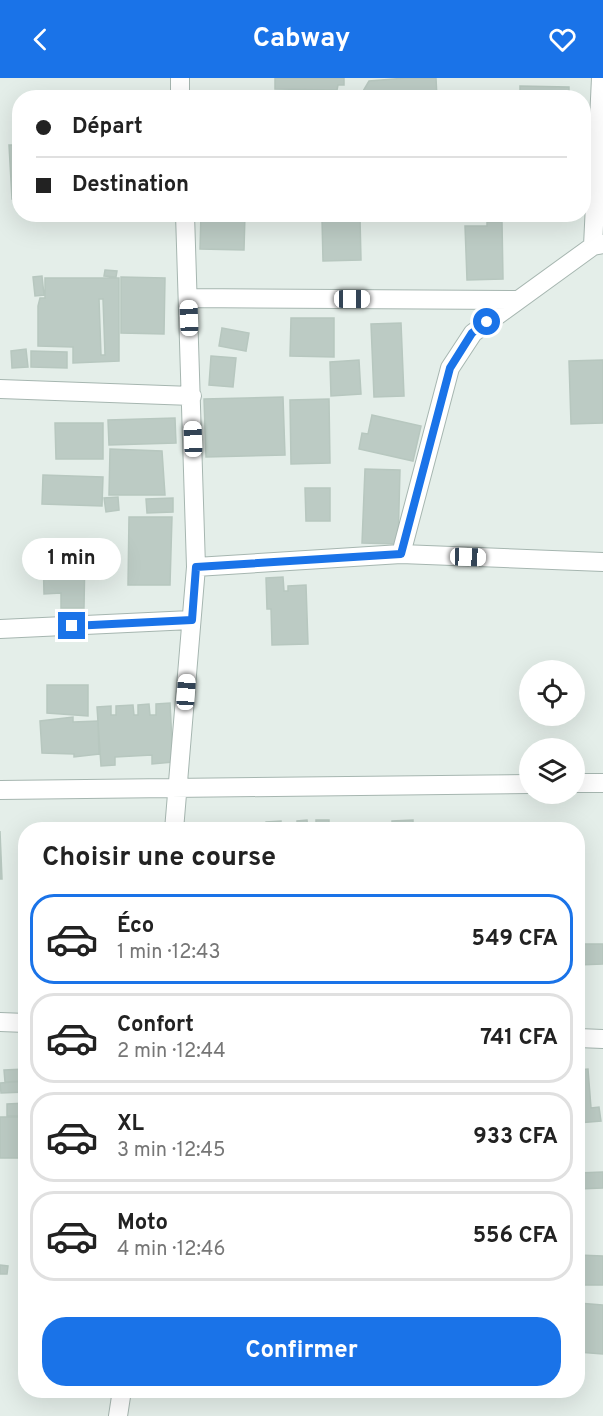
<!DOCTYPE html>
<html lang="fr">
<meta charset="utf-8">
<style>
body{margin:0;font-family:Overpass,sans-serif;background:#f6f6f6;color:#222;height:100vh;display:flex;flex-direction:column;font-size:22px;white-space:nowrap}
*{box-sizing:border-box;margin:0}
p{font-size:20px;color:#767676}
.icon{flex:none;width:33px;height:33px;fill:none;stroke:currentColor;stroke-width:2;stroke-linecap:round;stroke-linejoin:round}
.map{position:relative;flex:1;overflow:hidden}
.drawer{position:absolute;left:18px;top:744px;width:567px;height:576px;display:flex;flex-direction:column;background:#fff;border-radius:24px;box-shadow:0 6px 24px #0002}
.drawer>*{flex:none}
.banner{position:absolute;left:12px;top:12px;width:579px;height:132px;border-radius:24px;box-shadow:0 6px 24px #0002;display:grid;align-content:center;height:132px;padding:0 24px;background:#fff}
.buttons{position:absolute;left:519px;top:582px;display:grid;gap:12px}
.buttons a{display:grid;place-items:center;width:66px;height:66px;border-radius:50%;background:#fff;box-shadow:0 6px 24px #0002;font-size:30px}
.end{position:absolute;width:27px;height:27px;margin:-14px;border:8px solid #1a73e8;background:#fff;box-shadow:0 0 0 3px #fff}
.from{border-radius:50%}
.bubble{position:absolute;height:42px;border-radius:21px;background:#fff;box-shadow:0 6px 24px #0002;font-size:20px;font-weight:700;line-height:42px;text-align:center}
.car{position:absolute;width:18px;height:36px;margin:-18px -9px;border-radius:8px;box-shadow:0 0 4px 2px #0007;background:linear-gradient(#fff 24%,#345 0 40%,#fff 0 76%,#345 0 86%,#fff 0)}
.banner b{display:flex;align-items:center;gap:21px;height:57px;font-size:22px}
.banner b+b{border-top:2px solid #e0e0e0}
.banner i{width:15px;height:15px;background:#222}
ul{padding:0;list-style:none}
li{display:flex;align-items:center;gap:18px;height:90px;margin:0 12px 9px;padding:0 12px;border:3px solid #e0e0e0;border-radius:24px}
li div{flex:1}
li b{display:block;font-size:22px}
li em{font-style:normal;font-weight:700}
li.on{border-color:#1a73e8}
li>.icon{width:54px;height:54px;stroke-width:1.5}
h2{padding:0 24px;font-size:27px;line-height:72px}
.primary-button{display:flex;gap:12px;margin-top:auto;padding:12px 24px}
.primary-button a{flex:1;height:69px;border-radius:24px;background:#1a73e8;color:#fff;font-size:24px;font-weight:700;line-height:69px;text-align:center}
header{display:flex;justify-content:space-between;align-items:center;height:78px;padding:0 24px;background:#1a73e8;color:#fff;font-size:27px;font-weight:700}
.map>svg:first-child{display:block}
.building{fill:#bccbc4;stroke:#b7c7bf;stroke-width:1.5;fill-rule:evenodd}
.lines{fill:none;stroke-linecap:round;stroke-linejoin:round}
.minor-casing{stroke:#a6b6b0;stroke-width:20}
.minor{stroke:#fff;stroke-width:18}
.route{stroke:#1a73e8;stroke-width:8}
</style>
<header><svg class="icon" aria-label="back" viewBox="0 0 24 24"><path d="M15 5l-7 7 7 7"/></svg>Cabway<svg class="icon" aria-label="heart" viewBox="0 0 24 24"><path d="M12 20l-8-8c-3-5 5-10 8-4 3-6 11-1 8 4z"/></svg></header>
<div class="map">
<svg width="603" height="1338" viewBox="0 0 603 1338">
<rect width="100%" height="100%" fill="#e4eee9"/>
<path class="building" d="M275 0H344V7H338L337 12 275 11Z
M406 0H436L437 20H359L369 3Z
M520 8 569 9V20H520Z
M9 67H20V120L12 121Z
M201 136H245L244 172 200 171Z
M360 140 361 182 323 183 322 141Z
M487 144H502L503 201 467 202 465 148H487Z
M105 192 117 193 116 199 104 198Z
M42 198 44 217 35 218 33 199Z
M121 199 165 200 164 256 121 255Z
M45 200H119V283L73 285V269L38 268V228L40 220H45ZM99 221H103L105 277H101Z
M291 240H334V279L290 278Z
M401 245 404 318 374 319 371 246Z
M222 250 249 255 246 273 219 268Z
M26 271 28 289 12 290 11 273Z
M31 273 67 274V290L31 289Z
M211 278 236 280 233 309 209 307Z
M359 282 361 316 331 318 330 284Z
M603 282V345L571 346 569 283Z
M283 319 285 377 206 379 204 321Z
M329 321 330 385 291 386 290 322Z
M372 337 421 348 413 383 359 371 362 355 368 356Z
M175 340 176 365 109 367 108 342Z
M55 345H103V381H56Z
M110 371 162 373 165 417H109Z
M365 391 400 392 398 466 362 465Z
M43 397 103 399 102 428 42 426Z
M305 410H330V443H306Z
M118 419 119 432 106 434 104 420Z
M173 420V434L147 435 146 421Z
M129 439H172L170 507H128Z
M93 465 94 473 82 474 81 466Z
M43 473 85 474 84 530H61V515L44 516Z
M283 499 284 513H288V508L306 507 308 566 272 567 271 531H267L266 500Z
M47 607H88V638L47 635Z
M170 625 173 684 152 686V677L115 679V687L101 688 97 629 111 628V637H116V628L133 627 134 637H138V627L149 626 150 637H156V626Z
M73 639V644L98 643 99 676 74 679V676L42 675 40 643Z
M307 742 308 752H297V743Z
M316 742H329V752H316Z
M413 742V752H392V743Z
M281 743V752H266V744Z
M0 753 2 801H0Z
M578 866H603V886L578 887Z
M20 871H26V914H21Z
M25 991 26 1003 5 1004 4 992Z
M588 991 591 1030 599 1029 601 1043 578 1045V992Z
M26 1003V1014L1 1015 0 1005Z
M26 1025V1038H7V1026Z
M0 1039H26V1080H0Z
M603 1094V1110L578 1111V1095Z
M578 1177 603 1178V1207H578Z
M0 1187 8 1188 7 1196H0Z
M578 1225 603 1227V1276L578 1274Z"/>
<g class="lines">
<g class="minor-casing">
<path id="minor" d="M180 0V20
M593 168 601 0
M188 220 516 222
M0 311 192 318
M401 476 450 290 473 255 593 168 603 166
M196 489 401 476 603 484
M0 551 191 542
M574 705H603
M0 712 530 706
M174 752 196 489 185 136
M0 944 26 945
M578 960 603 961
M118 1338 122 1312"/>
</g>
<use href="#minor" class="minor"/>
</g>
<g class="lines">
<path class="route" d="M72 548 192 542 196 489 401 476 450 290 472 255 487 244"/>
</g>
</svg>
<div class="buttons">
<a><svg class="icon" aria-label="locate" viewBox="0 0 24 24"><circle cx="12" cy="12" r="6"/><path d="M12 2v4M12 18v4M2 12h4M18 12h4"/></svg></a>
<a><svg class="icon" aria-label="layers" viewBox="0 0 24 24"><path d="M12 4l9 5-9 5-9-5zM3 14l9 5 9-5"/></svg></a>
</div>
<i class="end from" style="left:487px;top:244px"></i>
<i class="end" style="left:72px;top:548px"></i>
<div class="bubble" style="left:22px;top:460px;width:99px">1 min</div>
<i class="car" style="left:352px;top:221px;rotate:90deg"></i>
<i class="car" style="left:189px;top:240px;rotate:358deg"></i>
<i class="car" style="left:193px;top:361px;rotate:358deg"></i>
<i class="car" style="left:468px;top:479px;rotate:92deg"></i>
<i class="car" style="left:186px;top:614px;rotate:4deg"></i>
<div class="banner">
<b><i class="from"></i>Départ</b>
<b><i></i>Destination</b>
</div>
<section class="drawer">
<h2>Choisir une course</h2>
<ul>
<li class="on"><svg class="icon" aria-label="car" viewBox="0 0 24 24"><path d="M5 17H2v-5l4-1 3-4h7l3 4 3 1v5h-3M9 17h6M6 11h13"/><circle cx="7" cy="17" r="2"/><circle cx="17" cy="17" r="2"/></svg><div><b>Éco</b><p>1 min · 12:43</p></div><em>549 CFA</em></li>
<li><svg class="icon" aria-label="car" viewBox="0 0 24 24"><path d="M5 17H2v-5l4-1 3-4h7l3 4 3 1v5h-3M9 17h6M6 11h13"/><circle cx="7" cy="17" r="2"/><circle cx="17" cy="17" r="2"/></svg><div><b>Confort</b><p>2 min · 12:44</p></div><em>741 CFA</em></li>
<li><svg class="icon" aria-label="car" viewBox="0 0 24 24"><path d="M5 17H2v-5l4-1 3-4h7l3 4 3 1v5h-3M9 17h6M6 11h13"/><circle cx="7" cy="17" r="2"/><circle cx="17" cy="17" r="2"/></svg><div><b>XL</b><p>3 min · 12:45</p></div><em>933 CFA</em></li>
<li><svg class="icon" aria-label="car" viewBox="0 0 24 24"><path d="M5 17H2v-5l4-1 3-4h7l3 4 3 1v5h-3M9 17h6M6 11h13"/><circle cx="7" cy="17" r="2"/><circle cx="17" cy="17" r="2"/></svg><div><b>Moto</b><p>4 min · 12:46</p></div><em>556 CFA</em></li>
</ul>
<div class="primary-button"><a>Confirmer</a></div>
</section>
</div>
